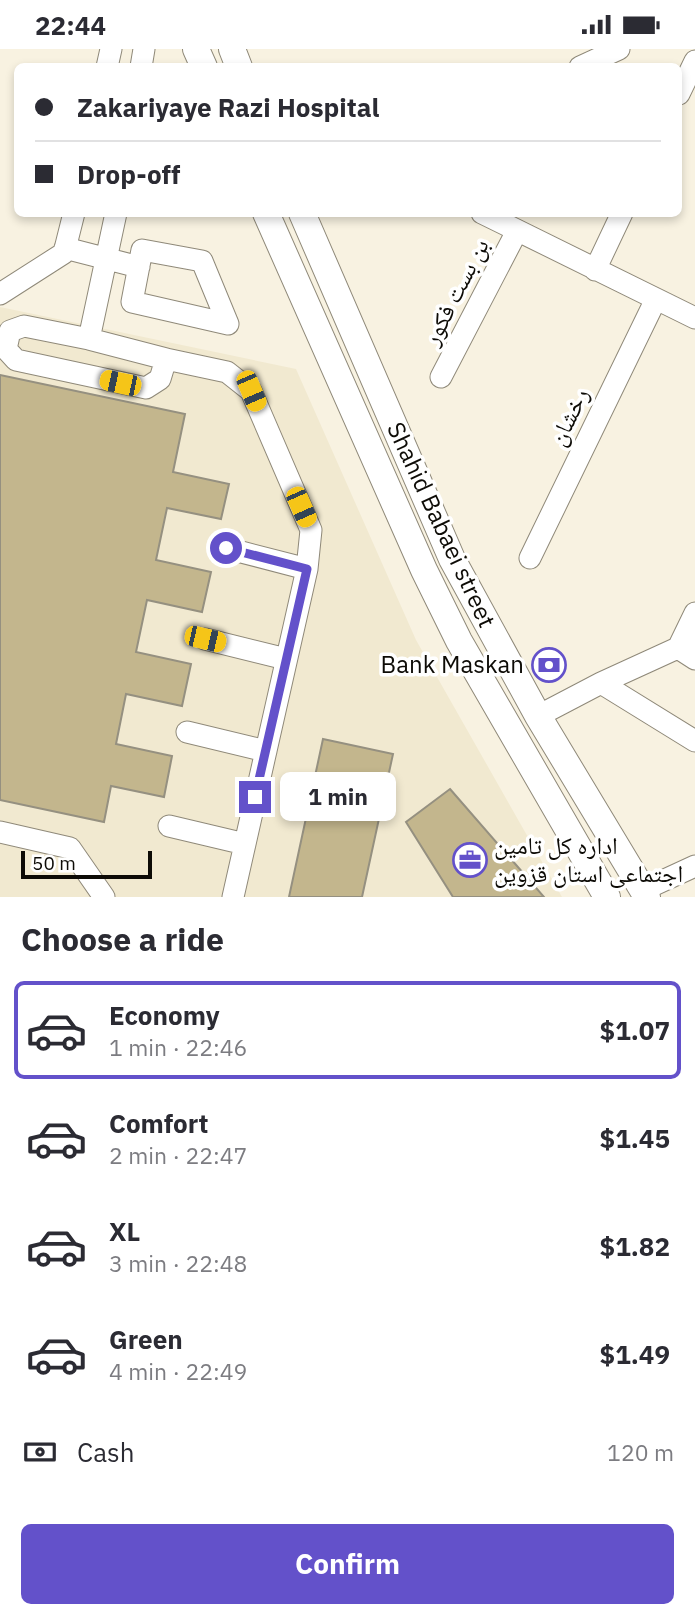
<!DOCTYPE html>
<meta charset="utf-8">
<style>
body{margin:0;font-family:"IBM Plex Sans","Noto Naskh Arabic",sans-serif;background:#f2f2f3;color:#2b2b33;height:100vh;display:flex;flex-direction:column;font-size:26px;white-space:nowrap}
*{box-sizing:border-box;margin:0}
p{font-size:23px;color:#7c7c81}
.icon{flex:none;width:38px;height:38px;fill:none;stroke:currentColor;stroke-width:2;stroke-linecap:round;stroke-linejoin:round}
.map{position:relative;height:848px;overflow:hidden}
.details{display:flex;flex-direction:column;background:#fff;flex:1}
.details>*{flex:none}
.hud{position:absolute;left:14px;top:14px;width:668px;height:154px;border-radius:10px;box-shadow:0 4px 10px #0003;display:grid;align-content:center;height:154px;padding:0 21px;background:#fff}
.scale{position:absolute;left:21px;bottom:18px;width:131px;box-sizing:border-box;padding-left:7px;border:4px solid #0d0b06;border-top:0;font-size:19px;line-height:24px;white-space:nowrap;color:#0d0b06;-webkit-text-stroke:5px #fff;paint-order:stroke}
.end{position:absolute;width:32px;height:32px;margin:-16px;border:9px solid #6351ca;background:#fff;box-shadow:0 0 0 4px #fff}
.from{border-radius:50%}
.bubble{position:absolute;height:49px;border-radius:10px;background:#fff;box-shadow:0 4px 10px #0003;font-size:23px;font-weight:700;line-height:49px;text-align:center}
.car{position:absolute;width:21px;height:42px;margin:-21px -10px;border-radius:9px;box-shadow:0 0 5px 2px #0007;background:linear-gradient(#f5c518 24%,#345 0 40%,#f5c518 0 76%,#345 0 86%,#f5c518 0)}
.hud b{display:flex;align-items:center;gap:24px;height:66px;font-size:26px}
.hud b+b{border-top:2px solid #e1e1e2}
.hud i{width:18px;height:18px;background:#2b2b33}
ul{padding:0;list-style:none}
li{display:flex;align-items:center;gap:21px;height:98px;margin:0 14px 10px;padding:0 7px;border:4px solid transparent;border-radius:10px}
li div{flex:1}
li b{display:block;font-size:26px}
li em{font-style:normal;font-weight:700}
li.active{border-color:#6351ca}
li>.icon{width:63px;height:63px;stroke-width:1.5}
h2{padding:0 21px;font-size:32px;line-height:84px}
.pay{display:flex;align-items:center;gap:18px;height:77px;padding:0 21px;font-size:26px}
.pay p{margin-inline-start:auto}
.action{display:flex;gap:14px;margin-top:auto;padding:14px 21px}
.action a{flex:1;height:80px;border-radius:10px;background:#6351ca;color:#fff;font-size:28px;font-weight:700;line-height:80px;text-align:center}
.status{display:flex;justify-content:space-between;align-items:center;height:49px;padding:0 35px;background:#fff;direction:ltr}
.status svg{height:19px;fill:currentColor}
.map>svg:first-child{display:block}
.built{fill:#f1e9d0}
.building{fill:#c3b68d;stroke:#959080;stroke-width:2}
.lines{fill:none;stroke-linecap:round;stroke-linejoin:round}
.minor-casing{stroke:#8f8979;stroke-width:23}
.major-casing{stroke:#8f8979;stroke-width:28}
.minor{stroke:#fff;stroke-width:21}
.major{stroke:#fff;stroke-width:26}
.route{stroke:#6351ca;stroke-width:9}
.labels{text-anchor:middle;stroke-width:7;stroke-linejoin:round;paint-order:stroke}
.street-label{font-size:24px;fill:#0d0b06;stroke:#fff}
.poi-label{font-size:24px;fill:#0d0b06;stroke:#fff;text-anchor:end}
</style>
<div class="status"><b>22:44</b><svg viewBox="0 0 49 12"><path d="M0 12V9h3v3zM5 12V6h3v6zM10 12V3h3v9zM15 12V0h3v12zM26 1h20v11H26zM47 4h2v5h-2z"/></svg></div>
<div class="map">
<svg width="695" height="848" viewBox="0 0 695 848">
<rect width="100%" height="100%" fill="#f8f2e1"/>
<path class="built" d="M0 258 296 320 416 591 562 848H0Z"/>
<path class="building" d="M0 326 185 365 173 423 229 435 221 470 167 459 156 511 211 523 202 563 147 551 136 603 191 615 182 657 126 645 116 695 172 707 164 748 111 737 104 773 0 751Z
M323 690 393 705 362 848H289Z
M450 740 544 848H453L406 773Z"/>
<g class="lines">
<g class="minor-casing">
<path id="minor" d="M107 18 111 0
M141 18 144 0
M580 18 619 0
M679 45 695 12
M116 164 89 290 24 277 10 282 6 300 16 311 146 339 160 330 166 310 227 323 251 342 311 481 307 520 233 848
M482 164 695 269
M65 199 139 218
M142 201 202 212 228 275 132 253Z
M595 221 622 164
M0 245 64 204 74 164
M89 290 166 310
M441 328 517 182
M226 499 307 520
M530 509 656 250
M695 564 678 599 695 610
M205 590 286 610
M601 634 695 692
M538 667 601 634 695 591
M187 683 266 702
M169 777 245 795
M0 783 70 799 104 848
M643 841 695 817"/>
</g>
<g class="major-casing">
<path id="major" d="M196 0 204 18
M232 0 239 18
M266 164 424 521 459 592 607 848
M302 164 452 510 538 667 647 848"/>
</g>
<use href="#minor" class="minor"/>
<use href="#major" class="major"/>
</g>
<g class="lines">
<path class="route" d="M226 499 307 520 255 748"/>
</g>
<defs>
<g id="bank-ring" transform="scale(1.75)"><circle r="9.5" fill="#fff" stroke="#6351ca" stroke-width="1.5"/><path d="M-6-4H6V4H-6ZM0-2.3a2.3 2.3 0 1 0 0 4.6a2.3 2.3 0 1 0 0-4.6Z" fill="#6351ca"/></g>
<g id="office-ring" transform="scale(1.75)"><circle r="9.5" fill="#fff" stroke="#6351ca" stroke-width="1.5"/><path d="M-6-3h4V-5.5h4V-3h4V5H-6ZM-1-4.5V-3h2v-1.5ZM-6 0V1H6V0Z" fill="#6351ca"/></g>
</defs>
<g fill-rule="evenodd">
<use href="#bank-ring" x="549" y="616"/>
<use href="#office-ring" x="470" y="811"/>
</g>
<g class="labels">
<g class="street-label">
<text transform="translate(456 243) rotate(-63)" y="8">بن بست فكور</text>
<text transform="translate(569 368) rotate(-64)" y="8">رخشان</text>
<text transform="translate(441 476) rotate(65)" y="8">Shahid Babaei street</text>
</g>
<g class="poi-label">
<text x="524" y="624">Bank Maskan</text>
<text x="494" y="805" text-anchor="start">اداره کل تامین<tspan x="494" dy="28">اجتماعی استان قزوین</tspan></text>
</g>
</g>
</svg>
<div class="scale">50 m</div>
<i class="end from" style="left:226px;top:499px"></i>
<i class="end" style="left:255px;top:748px"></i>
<div class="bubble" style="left:280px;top:723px;width:116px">1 min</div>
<i class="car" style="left:120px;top:334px;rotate:282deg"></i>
<i class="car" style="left:251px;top:342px;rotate:157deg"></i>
<i class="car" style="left:301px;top:458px;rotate:156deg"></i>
<i class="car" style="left:205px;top:590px;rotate:103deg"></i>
<div class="hud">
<b><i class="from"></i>Zakariyaye Razi Hospital</b>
<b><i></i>Drop-off</b>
</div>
</div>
<section class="details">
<h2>Choose a ride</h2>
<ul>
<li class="active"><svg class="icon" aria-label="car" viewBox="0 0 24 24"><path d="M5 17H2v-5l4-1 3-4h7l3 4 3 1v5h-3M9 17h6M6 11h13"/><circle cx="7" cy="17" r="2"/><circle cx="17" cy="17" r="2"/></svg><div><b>Economy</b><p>1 min · 22:46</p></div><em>$1.07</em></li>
<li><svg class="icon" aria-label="car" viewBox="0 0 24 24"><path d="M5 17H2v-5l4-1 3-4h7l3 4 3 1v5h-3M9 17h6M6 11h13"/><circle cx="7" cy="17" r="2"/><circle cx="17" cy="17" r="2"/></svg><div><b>Comfort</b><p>2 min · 22:47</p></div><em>$1.45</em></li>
<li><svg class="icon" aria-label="car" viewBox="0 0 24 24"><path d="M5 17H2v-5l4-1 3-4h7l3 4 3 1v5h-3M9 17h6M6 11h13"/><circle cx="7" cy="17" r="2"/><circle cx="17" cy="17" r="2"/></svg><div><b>XL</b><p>3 min · 22:48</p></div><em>$1.82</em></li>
<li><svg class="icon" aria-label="car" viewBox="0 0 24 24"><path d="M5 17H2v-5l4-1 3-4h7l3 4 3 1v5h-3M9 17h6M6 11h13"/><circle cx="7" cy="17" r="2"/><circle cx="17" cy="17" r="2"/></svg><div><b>Green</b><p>4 min · 22:49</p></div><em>$1.49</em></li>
</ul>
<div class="pay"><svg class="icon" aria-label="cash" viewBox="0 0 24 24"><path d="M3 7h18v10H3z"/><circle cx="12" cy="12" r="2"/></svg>Cash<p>120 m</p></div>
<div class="action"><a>Confirm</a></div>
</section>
